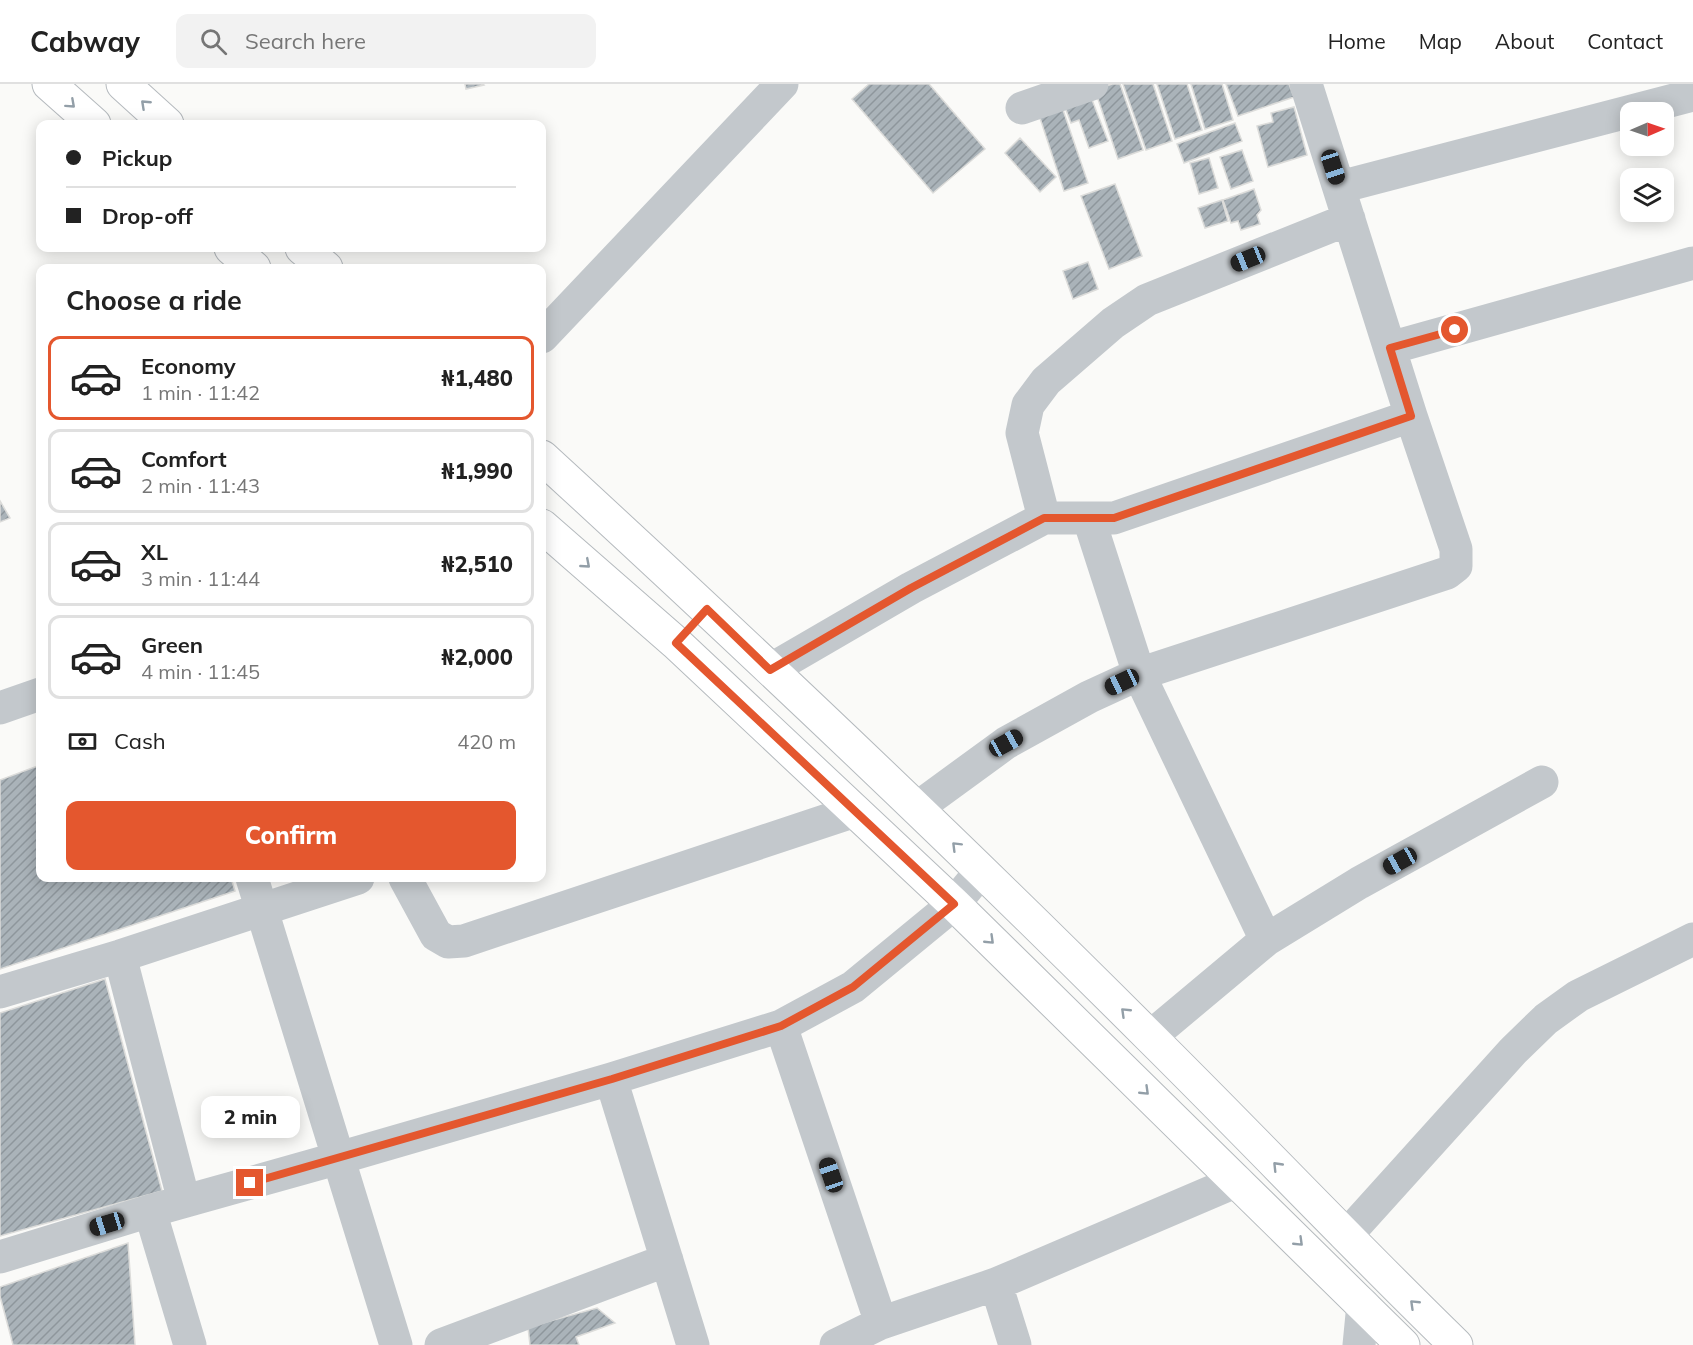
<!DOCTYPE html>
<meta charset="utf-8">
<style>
body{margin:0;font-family:Mulish,sans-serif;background:#f2f2f2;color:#222;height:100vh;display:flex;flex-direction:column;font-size:22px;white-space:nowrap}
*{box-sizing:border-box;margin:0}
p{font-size:20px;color:#767676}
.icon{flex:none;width:33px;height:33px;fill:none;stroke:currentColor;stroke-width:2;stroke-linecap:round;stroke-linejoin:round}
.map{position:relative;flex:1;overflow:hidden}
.sheet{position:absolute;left:36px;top:180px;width:510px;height:618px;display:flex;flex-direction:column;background:#fff;border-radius:12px;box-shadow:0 3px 15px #0003}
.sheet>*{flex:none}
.hud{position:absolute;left:36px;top:36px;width:510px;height:132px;border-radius:12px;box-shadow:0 3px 15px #0003;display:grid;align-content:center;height:132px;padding:0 30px;background:#fff}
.needle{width:39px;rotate:88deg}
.tools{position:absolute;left:1620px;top:18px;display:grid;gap:12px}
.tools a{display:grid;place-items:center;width:54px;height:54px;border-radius:12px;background:#fff;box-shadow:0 3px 15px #0003;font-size:30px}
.end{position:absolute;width:27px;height:27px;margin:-14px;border:8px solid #e4572e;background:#fff;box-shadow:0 0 0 3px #fff}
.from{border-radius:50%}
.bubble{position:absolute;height:42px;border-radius:12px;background:#fff;box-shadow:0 3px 15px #0003;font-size:20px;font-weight:800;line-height:42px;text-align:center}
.car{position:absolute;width:18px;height:36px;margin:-18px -9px;border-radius:8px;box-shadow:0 0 4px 2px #0007;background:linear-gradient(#222 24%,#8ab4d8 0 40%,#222 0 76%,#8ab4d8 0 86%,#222 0)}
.hud b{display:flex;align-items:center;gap:21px;height:57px;font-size:22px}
.hud b+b{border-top:2px solid #e0e0e0}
.hud i{width:15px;height:15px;background:#222}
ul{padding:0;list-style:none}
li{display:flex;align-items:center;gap:18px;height:84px;margin:0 12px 9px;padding:0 18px;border:3px solid #e0e0e0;border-radius:12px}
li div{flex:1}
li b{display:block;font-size:22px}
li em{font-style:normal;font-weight:800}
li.selected{border-color:#e4572e}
li>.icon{width:54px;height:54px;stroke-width:1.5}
h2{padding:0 30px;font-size:27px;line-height:72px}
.pay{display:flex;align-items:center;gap:15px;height:66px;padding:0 30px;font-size:22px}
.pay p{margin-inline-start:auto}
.cta{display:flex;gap:12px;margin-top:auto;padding:12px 30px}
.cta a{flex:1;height:69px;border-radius:12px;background:#e4572e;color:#fff;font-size:24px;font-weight:800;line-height:69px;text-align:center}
header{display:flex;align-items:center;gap:36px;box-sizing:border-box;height:84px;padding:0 30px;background:#fff;border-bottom:2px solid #e0e0e0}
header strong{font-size:28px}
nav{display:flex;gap:33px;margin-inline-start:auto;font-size:21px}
.search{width:420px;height:54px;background:#f2f2f2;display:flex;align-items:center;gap:15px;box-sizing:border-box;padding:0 21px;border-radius:12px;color:#767676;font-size:22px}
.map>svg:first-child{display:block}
.building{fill:url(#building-hatch);stroke:#dcdcda;stroke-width:1.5}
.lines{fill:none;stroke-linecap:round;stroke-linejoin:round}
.major-casing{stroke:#b5babe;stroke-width:35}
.minor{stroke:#c3c8cc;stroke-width:33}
.major{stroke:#fff;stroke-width:33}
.oneway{stroke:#939fa8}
.route{stroke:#e4572e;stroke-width:8}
</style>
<header>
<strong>Cabway</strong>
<div class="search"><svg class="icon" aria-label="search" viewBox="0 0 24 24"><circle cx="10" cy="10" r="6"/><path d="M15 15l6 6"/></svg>Search here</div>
<nav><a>Home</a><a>Map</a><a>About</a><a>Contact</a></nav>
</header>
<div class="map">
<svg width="1693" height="1261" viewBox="0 0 1693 1261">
<defs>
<pattern id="building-hatch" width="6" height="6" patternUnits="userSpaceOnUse" patternTransform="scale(1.5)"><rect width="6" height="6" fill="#aab3b9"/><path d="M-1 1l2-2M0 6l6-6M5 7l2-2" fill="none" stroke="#8e969c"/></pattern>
</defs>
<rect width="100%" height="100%" fill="#fafaf8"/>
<path class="building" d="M465 0H483L484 1 466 5Z
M869 0H929L985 65 933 109 852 15Z
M1112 0H1120L1143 66 1118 75 1095 6Z
M1123 0H1153L1172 57 1146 66Z
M1157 0H1187L1202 46 1175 55Z
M1191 0H1222L1233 36 1205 45Z
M1226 0H1289L1294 13 1238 32Z
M1089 8 1108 57 1089 64 1079 36 1071 39 1063 18Z
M1062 23 1088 99 1064 107 1039 31Z
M1294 23 1307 71 1268 83 1257 42 1273 38 1271 29Z
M1235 39 1242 57 1184 79 1177 60Z
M1020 54 1056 93 1040 108 1005 69Z
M1242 66 1253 97 1231 105 1220 73Z
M1209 74 1218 104 1199 110 1190 79Z
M1115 100 1142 172 1109 185 1081 112Z
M1254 105 1261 126 1257 131 1260 140 1241 146 1238 137 1231 139 1223 116Z
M1222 116 1228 137 1205 144 1198 124Z
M1088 178 1098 205 1073 215 1063 187Z
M0 417 10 434 0 438Z
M40 681V794H231L235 807 0 885V696Z
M105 895 162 1107 0 1152V929Z
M128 1159 135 1261H13L0 1212V1203Z
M597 1224 615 1239 576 1253 579 1261H530L528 1243Z"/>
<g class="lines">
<g class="major-casing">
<path id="major" d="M49 0 94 40
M123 0 167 40
M231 164 254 184
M302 164 326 184
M542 373C748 562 951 754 1149 952 1252 1054 1352 1160 1456 1261
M542 442 676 559 954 820 1403 1261"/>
</g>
<path class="minor" d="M1022 24 1092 0
M1340 103 1693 11
M542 253 782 0
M1390 264 1693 179
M1044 434 1022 349 1028 321 1046 297 1113 239 1147 216 1349 135
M1089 435 1139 590 1266 856
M770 586 911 504 1044 434H1114L1411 332
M0 624 40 610
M917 724 1006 659 1089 613 1139 590 1447 489 1456 482V465L1411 332 1306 0
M252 794 396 1261
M405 794 436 851 448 858 464 857 855 727
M120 872 184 1117
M0 908 120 872 358 794
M781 942 881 1239
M1150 953 1266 856 1359 799 1542 698
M611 995 693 1261
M150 1127 190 1261
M1346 1152 1513 967 1546 935 1578 912 1693 855
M0 1173 150 1127 339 1074 611 995 781 942 853 903 954 820 981 787
M996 1200 1015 1261
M441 1261 667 1176
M836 1261 881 1239 996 1200 1237 1097
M1359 1261 1363 1220"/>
<use href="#major" class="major"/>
</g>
<defs><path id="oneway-chevron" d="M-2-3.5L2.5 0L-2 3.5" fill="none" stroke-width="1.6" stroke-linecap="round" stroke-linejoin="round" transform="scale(1.5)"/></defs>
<g class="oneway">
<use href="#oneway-chevron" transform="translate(71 20) rotate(42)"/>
<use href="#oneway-chevron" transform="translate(145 20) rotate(-137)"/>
<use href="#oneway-chevron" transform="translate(586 480) rotate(41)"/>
<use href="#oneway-chevron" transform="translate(956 762) rotate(-135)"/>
<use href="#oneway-chevron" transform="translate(990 856) rotate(44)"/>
<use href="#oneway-chevron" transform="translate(1125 928) rotate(-136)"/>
<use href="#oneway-chevron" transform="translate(1145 1007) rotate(44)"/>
<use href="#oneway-chevron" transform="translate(1277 1082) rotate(-134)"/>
<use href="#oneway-chevron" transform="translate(1299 1158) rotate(44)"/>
<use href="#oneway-chevron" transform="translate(1414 1220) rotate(-136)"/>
</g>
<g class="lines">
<path class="route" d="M250 1099 612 995 781 942 853 903 954 820 676 559 707 525 770 586 911 504 1044 434H1114L1411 332 1390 264 1455 246"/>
</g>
</svg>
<div class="tools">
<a><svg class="needle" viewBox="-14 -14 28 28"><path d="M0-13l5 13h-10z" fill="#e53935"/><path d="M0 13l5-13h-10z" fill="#767676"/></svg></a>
<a><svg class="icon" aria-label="layers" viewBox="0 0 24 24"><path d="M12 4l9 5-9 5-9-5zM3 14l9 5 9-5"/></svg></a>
</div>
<i class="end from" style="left:1455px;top:246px"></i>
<i class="end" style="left:250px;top:1099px"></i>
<div class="bubble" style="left:201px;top:1012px;width:99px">2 min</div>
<i class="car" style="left:1333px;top:83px;rotate:162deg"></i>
<i class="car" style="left:1248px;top:175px;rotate:248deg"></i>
<i class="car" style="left:1122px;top:598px;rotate:245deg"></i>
<i class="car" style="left:1006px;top:659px;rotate:61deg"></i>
<i class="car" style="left:1400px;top:777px;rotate:241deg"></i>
<i class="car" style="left:831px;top:1091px;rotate:341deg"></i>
<i class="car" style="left:107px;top:1140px;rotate:253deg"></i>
<div class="hud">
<b><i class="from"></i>Pickup</b>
<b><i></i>Drop-off</b>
</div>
<section class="sheet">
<h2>Choose a ride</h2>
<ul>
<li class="selected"><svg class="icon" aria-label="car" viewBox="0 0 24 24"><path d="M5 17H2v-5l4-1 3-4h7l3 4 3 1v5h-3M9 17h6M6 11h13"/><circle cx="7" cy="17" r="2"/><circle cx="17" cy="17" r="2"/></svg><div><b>Economy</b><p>1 min · 11:42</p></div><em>₦1,480</em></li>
<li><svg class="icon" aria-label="car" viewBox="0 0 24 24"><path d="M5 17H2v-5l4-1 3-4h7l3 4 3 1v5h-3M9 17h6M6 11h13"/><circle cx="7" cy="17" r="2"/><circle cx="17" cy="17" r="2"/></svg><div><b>Comfort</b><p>2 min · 11:43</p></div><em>₦1,990</em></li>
<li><svg class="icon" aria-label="car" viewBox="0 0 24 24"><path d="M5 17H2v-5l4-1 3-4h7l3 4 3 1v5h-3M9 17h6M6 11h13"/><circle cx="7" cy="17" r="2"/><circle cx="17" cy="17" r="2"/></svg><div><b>XL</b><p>3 min · 11:44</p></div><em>₦2,510</em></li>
<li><svg class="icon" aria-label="car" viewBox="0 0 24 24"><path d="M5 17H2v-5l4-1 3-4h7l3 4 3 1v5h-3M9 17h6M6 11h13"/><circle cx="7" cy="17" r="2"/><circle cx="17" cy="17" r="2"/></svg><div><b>Green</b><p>4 min · 11:45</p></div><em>₦2,000</em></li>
</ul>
<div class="pay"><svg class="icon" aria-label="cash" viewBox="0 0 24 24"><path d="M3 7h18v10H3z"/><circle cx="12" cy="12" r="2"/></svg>Cash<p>420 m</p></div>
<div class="cta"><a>Confirm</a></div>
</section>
</div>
